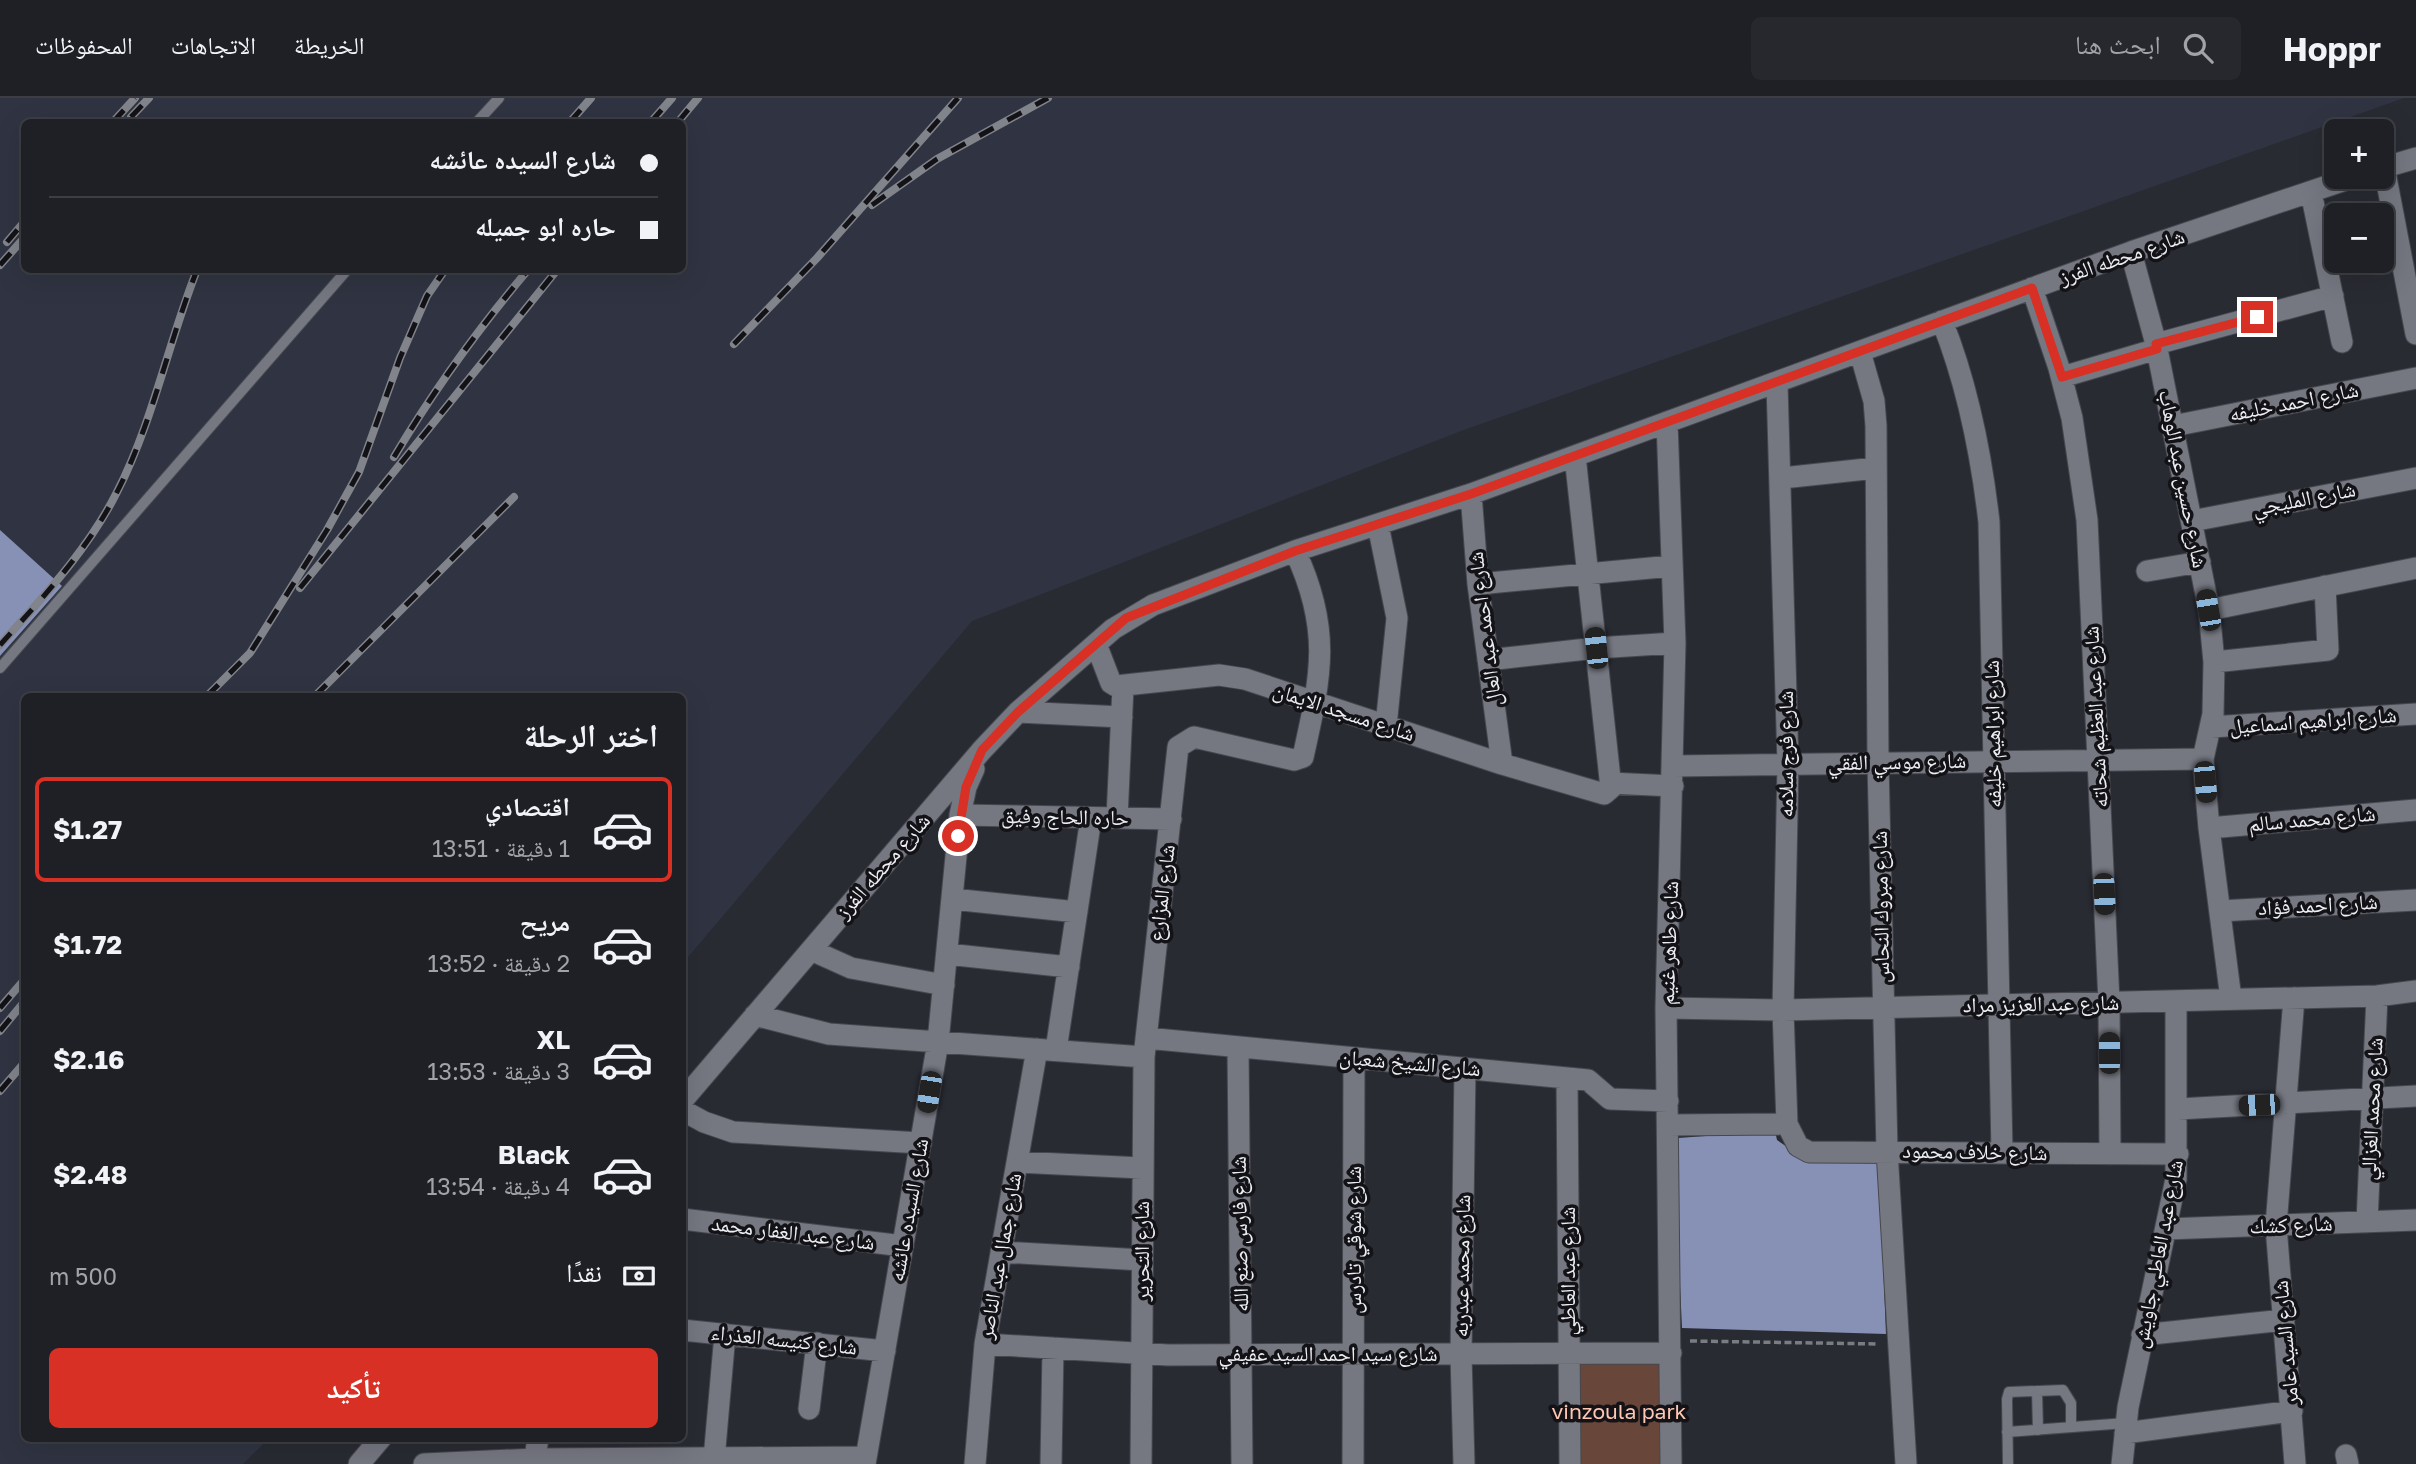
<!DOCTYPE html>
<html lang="ar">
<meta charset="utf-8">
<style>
body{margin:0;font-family:"Golos Text","Noto Naskh Arabic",sans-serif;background:#27282e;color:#f1f3f6;direction:rtl;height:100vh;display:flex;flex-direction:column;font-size:26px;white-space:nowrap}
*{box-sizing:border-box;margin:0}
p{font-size:23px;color:#a1a3a7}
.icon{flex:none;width:38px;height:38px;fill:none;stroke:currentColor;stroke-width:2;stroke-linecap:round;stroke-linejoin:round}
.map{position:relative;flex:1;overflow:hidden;direction:ltr}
.panel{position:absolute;left:21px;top:595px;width:665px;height:749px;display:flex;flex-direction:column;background:#1f2026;border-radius:10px;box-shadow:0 7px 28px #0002,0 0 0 2px #3c3e43;direction:rtl}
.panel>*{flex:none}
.hud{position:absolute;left:21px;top:21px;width:665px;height:154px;border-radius:10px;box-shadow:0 7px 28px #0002,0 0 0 2px #3c3e43;direction:rtl;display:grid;align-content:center;height:154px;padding:0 28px;background:#1f2026}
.buttons{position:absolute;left:2324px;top:21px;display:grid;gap:14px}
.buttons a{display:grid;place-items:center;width:70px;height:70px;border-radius:10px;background:#1f2026;box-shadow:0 7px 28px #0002,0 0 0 2px #3c3e43;font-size:35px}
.end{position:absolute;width:32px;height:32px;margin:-16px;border:9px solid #d93025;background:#fff;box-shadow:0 0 0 4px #fff}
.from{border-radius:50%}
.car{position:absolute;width:21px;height:42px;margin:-21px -10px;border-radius:9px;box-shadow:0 0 5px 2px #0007;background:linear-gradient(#222 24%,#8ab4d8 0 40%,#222 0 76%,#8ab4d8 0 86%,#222 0)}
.hud b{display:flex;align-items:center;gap:24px;height:66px;font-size:26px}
.hud b+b{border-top:2px solid #3c3e43}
.hud i{width:18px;height:18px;background:#f1f3f6}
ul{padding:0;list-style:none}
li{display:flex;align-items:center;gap:21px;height:105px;margin:0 14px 10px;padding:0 14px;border:4px solid transparent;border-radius:10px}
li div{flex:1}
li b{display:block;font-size:26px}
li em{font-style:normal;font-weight:700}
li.active{border-color:#d93025}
li>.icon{width:63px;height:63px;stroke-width:1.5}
h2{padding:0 28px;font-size:32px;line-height:84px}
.pay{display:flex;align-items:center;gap:18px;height:77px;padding:0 28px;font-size:26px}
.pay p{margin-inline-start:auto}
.button{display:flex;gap:14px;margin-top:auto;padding:14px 28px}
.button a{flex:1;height:80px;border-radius:10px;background:#d93025;color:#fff;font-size:28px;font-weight:700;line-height:80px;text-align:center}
header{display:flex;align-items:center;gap:42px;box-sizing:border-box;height:98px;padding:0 35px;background:#1f2026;border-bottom:2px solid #3c3e43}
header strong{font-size:33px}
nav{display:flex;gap:38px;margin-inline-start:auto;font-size:24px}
.search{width:490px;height:63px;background:#27282e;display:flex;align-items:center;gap:18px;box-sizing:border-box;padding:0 24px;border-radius:10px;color:#a1a3a7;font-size:26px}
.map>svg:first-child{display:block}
.built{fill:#303442;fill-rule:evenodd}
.green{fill:#69463a}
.building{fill:#8790b5}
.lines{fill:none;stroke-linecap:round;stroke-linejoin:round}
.lane-casing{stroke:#46484f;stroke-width:12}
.street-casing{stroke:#46484f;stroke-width:23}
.path{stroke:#7a7c83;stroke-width:3.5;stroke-dasharray:7 3.5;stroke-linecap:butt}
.lane{stroke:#757781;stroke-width:10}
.street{stroke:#757781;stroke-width:21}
.rail-casing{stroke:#82848b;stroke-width:8}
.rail{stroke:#131317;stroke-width:5;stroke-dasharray:16;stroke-linecap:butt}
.route{stroke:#d93025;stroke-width:9}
.labels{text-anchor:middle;stroke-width:7;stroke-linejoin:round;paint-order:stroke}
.street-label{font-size:21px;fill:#eceef3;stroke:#131317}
.park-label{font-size:21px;fill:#fec7b3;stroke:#131317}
</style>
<header>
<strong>Hoppr</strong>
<div class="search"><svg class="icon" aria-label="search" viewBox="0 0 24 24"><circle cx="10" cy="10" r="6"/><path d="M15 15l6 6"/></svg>ابحث هنا</div>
<nav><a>الخريطة</a><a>الاتجاهات</a><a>المحفوظات</a></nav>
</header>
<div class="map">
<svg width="2416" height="1366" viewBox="0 0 2416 1366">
<rect width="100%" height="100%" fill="#292b33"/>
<path class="built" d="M0 0H2404L1461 333 972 523 683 865 682 598H24V1340L268 1341 243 1366H0ZM24 24H682V172H24Z"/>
<path class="green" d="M1667 1261V1366H1572L1571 1263Z"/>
<path class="building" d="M0 432 62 488 0 558Z
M1775 1033 1777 1042 1806 1062 1879 1065 1886 1236 1682 1230 1676 1104 1678 1040Z"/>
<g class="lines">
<g class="lane-casing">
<path id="lane" d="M477 24 499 0
M0 570 347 172
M2037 1293 2038 1332
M2007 1334 2126 1325
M2008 1366 2007 1301 2009 1294 2063 1292 2071 1305V1329"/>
</g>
<g class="street-casing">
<path id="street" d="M2384 69 2416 236
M2382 70 2416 60
M2311 94 2342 244
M2131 154 2156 246 2209 512 2214 564 2213 616 2203 661 2209 730 2231 901
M2032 190 2059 270 2072 320 2087 422 2109 904 2110 1056
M1942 223C1968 288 1981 354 1989 424L2002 1054
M2156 246 2333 198
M1860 254 1874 303 1876 328 1878 664 1887 1053 1906 1366
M2062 279 2157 251
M1777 286 1788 666 1783 912 1787 1026 1798 1048 1809 1054 2178 1056
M1667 324 1675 545 1666 910 1671 1366
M2173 328 2416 280
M1782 380 1876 370
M1471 396 1478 486 1502 666
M2192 423 2416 380
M1378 427 1397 520 1386 628
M2147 473 2200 464
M1478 486 1672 468
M2209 512 2416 470
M1096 546 1111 585 1116 588 1219 577 1245 581 1502 666 1604 696 1611 690 1575 358
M1488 562 1596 550 1675 545
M2214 564 2328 552 2325 488
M1018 614 1122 619
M2211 629 2416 616
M1674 668 2203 661
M1610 685 1673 688
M960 717 1171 721
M1117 720 1123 589
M2209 730 2416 712
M952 801 1077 814
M2220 813 2416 802
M811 852 851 870 944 887
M947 856 1069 869
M2294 900 2276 1128 2295 1366
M1666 910 1783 912 2377 898 2416 893
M755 917 829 936 1144 959
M1146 940 1588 982 1610 1001 1668 1003
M1238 949 1242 1366
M1056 952 1091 720
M1567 980 1570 1366
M682 1003 982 652 1018 614 1113 531 1153 507 1295 453 1471 396 2131 154 2354 79
M2178 1011 2416 998
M682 1012 704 1024 733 1034 921 1045
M1668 1027 1787 1026
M1017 1064 1142 1070
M682 1121 903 1148
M2367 1124 2377 898
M2166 1131 2416 1122
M1001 1154 1142 1162
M682 1232 885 1253
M2142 1237 2284 1222
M985 1246 1168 1257 1671 1255
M809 1311 817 1245
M2125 1335 2292 1313
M2346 1357 2348 1366
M714 1361 725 1236
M359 1366 381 1340
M424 1366 535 1361 866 1359
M534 1366 538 1340
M865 1366 938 944 960 717 966 689 974 671
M975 1366 985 1246 1037 951
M1051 1366 1053 1250
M1141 1366 1144 959 1178 649 1194 639 1294 662 1303 659C1321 578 1332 532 1295 453
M1353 1366 1354 960
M1464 1366 1461 1257 1465 970
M2122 1366 2128 1309 2176 1081V903"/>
</g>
<path class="path" d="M1690 1243 1879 1246"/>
<use href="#lane" class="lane"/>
<use href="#street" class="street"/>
<g class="rail-casing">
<path id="rail" d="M131 19 149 0
M113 24 135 0
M570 24 591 0
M651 24 672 0
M678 24 698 0
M872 107 937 61 1048 0
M7 144 24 124
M0 167 24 140
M734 246 817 160 958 0
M394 359C434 292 478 231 528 172
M300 490 557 172
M0 547C43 499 88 452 117 394 153 324 168 245 197 172
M207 598 250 555 327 432 359 374 400 260 427 198 445 172
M315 598 514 399
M0 910 24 882
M0 933 24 904
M0 993 24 965"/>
</g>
<use href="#rail" class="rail"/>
</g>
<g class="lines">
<path class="route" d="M958 738 966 689 982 652 1018 614 1126 520 1295 453 1471 396 2032 190 2062 279 2157 251 2156 246 2257 219"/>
</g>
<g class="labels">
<g class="street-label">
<text transform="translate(2122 159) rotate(-19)" y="7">شارع محطه الفرز</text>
<text transform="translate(2294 304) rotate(-11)" y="7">شارع احمد خليفه</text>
<text transform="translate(2183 381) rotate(79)" y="7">شارع حسين عبد الوهاب</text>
<text transform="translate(2304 401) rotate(-11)" y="7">شارع المليجي</text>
<text transform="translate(1485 531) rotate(-97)" y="7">شارع احمد عبد العال</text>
<text transform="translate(1344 614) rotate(18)" y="7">شارع مسجد الايمان</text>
<text transform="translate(2096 619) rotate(-93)" y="7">شارع عبد العظيم شحاته</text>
<text transform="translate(2313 623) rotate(-4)" y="7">شارع ابراهيم اسماعيل</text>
<text transform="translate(1993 636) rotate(-91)" y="7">شارع ابراهيم خليفه</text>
<text transform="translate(1786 656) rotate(-90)" y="7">شارع فرج سلامه</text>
<text transform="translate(1897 664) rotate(-1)" y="7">شارع موسي الفقي</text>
<text transform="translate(1065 719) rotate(1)" y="7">حاره الحاج وفيق</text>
<text transform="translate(2312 721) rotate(-5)" y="7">شارع محمد سالم</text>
<text transform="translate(883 768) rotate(-49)" y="7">شارع محطه الفرز</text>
<text transform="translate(1162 795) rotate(-83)" y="7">شارع المزارع</text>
<text transform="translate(2318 807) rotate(-3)" y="7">شارع احمد فؤاد</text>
<text transform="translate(1881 809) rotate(-91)" y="7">شارع مبروك النحاس</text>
<text transform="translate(1669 845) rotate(-88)" y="7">شارع طاهر غنيم</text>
<text transform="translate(2041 906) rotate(-1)" y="7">شارع عبد العزيز مراد</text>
<text transform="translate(1410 965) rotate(5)" y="7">شارع الشيخ شعبان</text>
<text transform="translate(2372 1011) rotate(-87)" y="7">شارع محمد الغزالي</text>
<text transform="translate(1975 1054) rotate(1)" y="7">شارع خلاف محمود</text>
<text transform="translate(909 1112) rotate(-80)" y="7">شارع السيده عائشه</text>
<text transform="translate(2291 1127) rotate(-2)" y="7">شارع كشك</text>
<text transform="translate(793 1135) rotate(7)" y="7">شارع عبد الغفار محمد</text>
<text transform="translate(1240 1136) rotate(-91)" y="7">شارع فارس صنع الله</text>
<text transform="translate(1354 1142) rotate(-90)" y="7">شارع شوقي تادرس</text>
<text transform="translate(1142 1153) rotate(-90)" y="7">شارع التحرير</text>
<text transform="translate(2158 1156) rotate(-79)" y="7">شارع عبد العاطي جاويش</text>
<text transform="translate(1000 1158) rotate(-80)" y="7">شارع جمال عبد الناصر</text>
<text transform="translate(1462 1168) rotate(-89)" y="7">شارع محمد عبدربه</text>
<text transform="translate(1568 1173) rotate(-90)" y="7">شارع عبد العاطي</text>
<text transform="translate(784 1242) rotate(6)" y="7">شارع كنيسه العذراء</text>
<text transform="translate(2286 1245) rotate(-95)" y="7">شارع السيد عامر</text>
<text x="1328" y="1263">شارع سيد احمد السيد عفيفي</text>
</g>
<g class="park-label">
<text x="1619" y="1321">vinzoula park</text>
</g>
</g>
</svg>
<div class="buttons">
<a>+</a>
<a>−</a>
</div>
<i class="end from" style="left:958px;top:738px"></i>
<i class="end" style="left:2257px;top:219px"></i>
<i class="car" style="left:2208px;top:512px;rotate:350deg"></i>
<i class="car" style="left:1596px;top:550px;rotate:354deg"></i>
<i class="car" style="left:2205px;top:684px;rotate:175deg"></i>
<i class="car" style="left:2104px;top:796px;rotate:177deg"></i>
<i class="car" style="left:2109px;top:955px;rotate:0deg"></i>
<i class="car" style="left:929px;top:994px;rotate:189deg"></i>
<i class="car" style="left:2259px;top:1007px;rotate:267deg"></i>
<div class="hud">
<b><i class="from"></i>شارع السيده عائشه</b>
<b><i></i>حاره ابو جميله</b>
</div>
<section class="panel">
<h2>اختر الرحلة</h2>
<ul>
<li class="active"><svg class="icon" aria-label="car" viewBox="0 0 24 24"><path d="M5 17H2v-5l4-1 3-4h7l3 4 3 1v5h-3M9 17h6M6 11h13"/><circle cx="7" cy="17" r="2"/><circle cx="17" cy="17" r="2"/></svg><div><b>اقتصادي</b><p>1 دقيقة · 13:51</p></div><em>$1.27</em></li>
<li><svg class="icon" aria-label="car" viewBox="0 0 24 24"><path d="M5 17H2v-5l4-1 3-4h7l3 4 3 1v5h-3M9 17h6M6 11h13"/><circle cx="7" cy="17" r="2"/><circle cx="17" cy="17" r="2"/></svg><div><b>مريح</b><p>2 دقيقة · 13:52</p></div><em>$1.72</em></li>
<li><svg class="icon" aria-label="car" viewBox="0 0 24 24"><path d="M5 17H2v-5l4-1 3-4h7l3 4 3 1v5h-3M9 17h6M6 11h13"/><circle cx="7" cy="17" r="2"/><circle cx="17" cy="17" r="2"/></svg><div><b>XL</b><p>3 دقيقة · 13:53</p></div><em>$2.16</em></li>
<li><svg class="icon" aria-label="car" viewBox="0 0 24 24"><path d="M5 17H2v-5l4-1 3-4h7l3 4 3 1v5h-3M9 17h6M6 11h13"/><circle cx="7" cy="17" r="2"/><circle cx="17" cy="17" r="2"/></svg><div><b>Black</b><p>4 دقيقة · 13:54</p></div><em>$2.48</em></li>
</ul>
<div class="pay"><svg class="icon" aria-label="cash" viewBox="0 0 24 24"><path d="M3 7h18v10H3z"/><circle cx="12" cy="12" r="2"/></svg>نقدًا<p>500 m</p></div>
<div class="button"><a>تأكيد</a></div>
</section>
</div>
